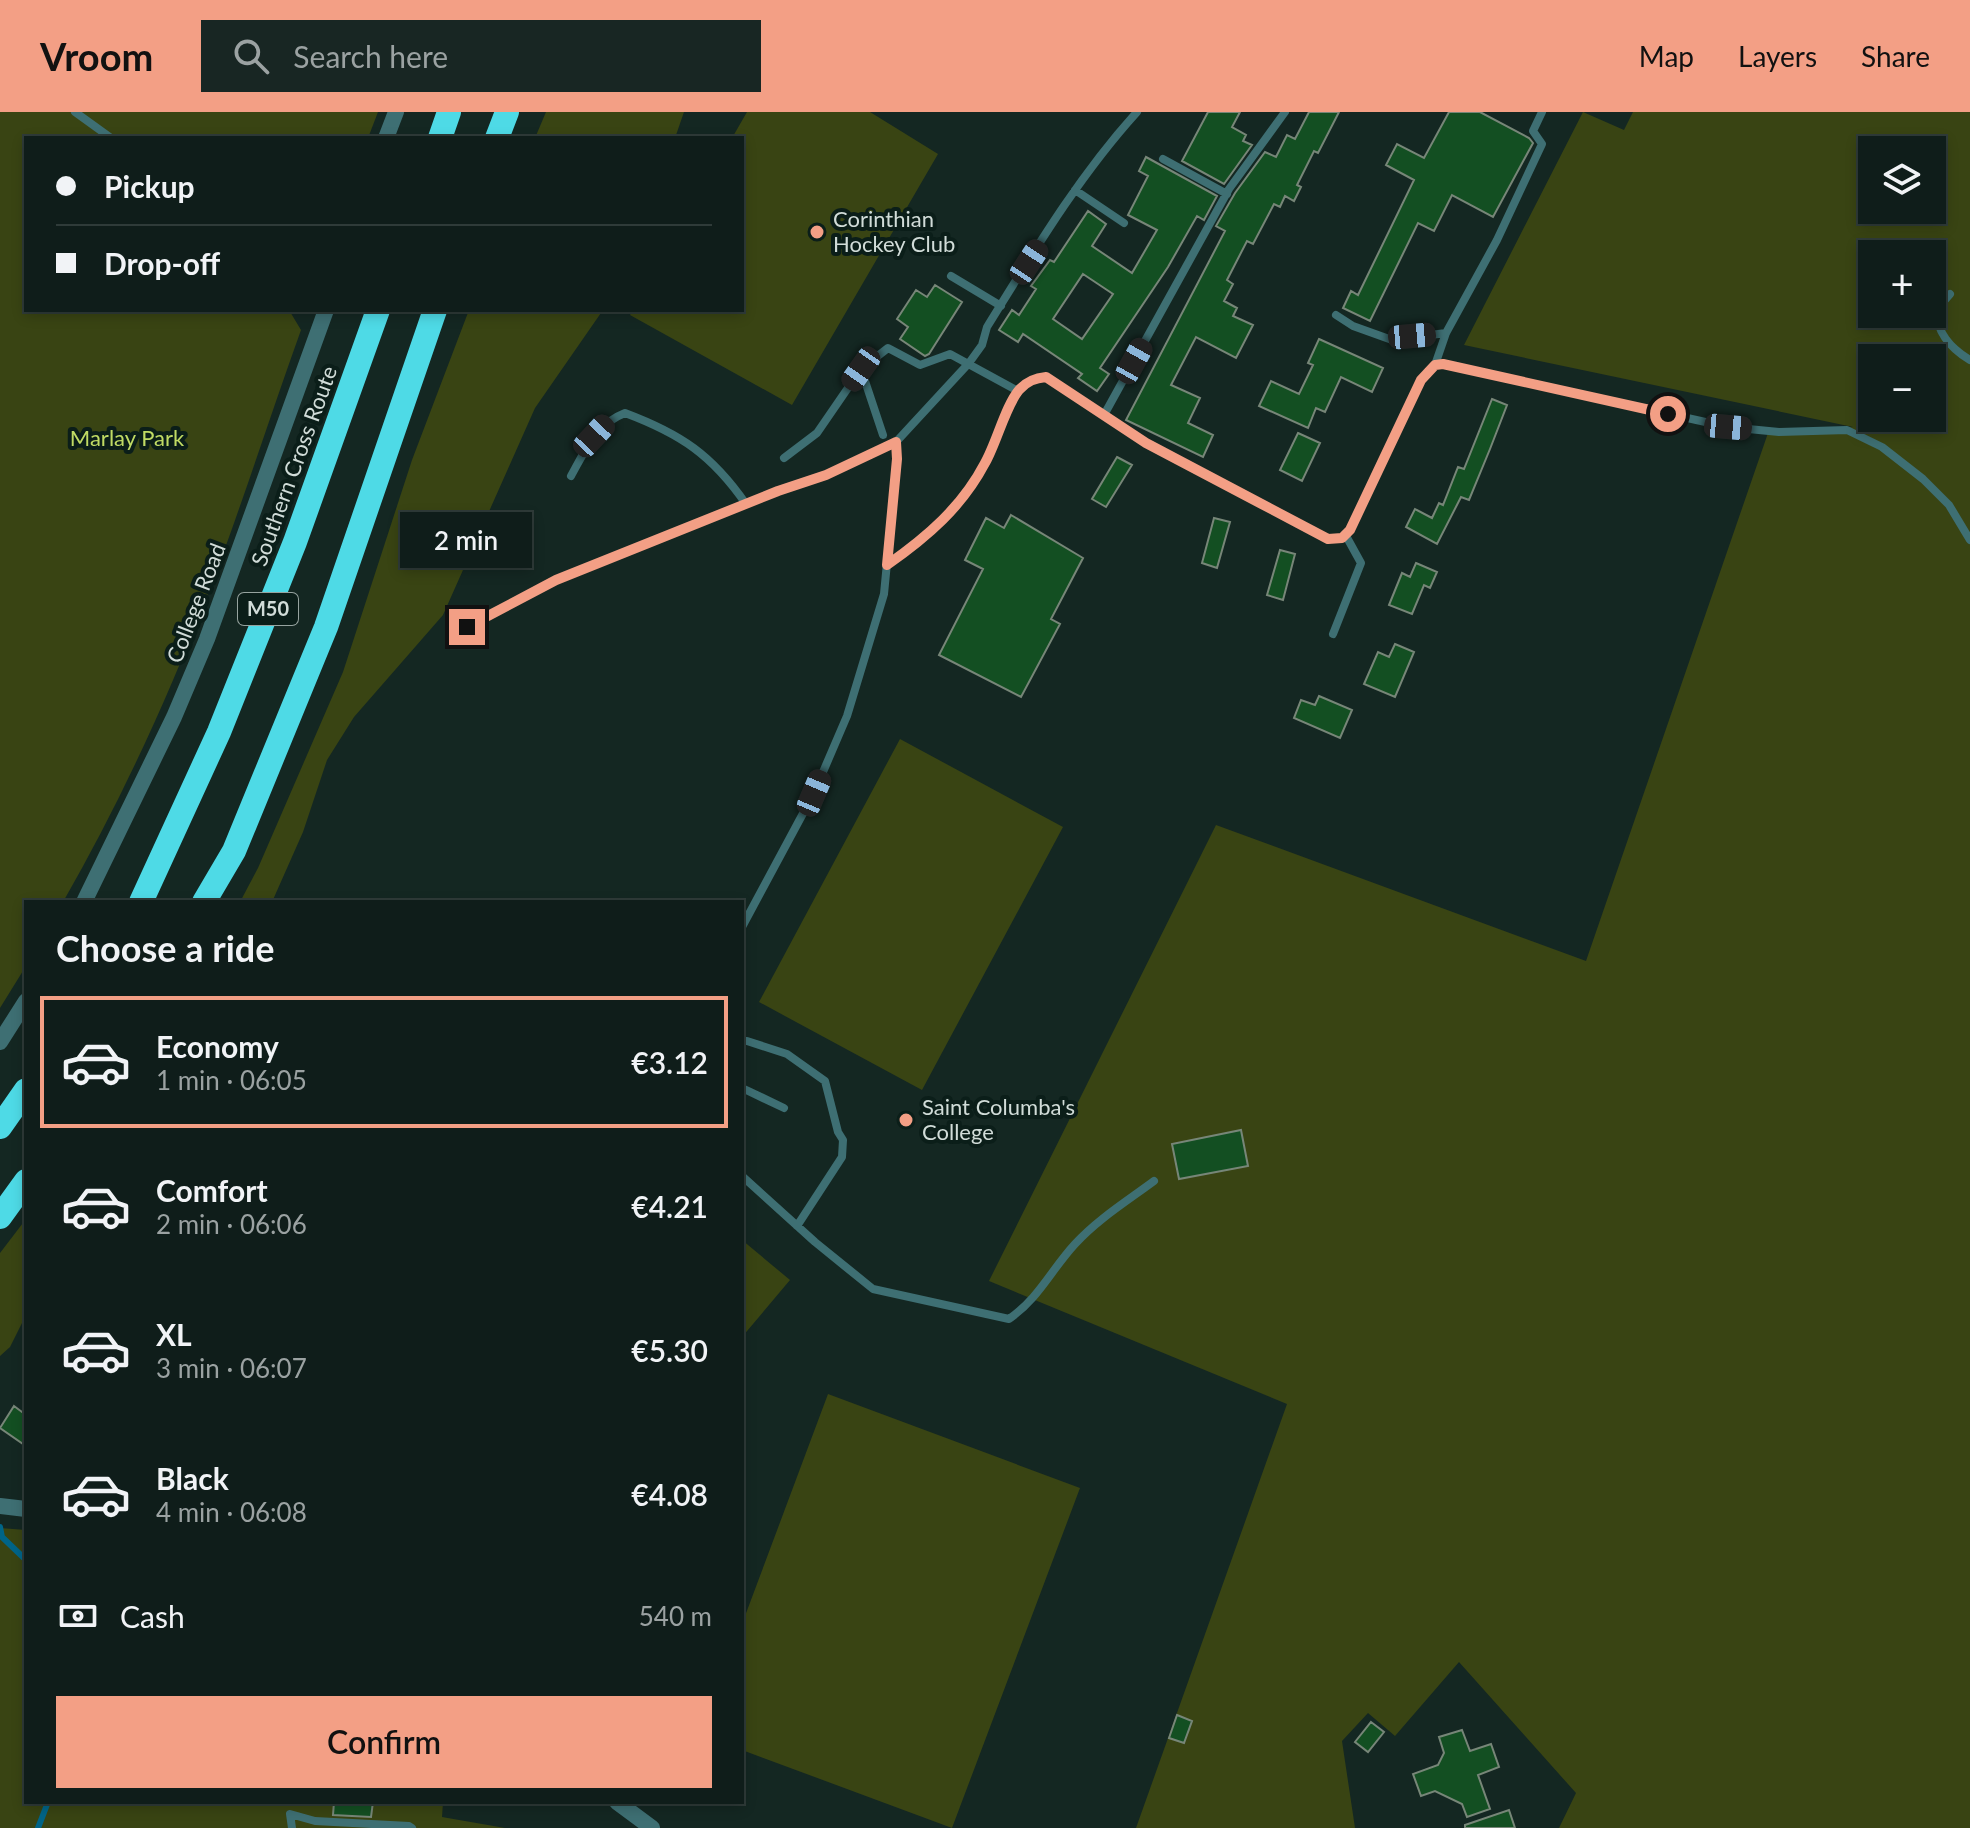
<!DOCTYPE html>
<meta charset="utf-8">
<style>
body{margin:0;font-family:Lato,sans-serif;background:#182623;color:#f1f3f6;height:100vh;display:flex;flex-direction:column;font-size:30px;white-space:nowrap}
*{box-sizing:border-box;margin:0}
p{font-size:26px;color:#9ba2a2}
.icon{flex:none;width:44px;height:44px;fill:none;stroke:currentColor;stroke-width:2;stroke-linecap:round;stroke-linejoin:round}
.map{position:relative;flex:1;overflow:hidden}
.side{position:absolute;left:24px;top:788px;width:720px;height:904px;display:flex;flex-direction:column;background:#0f1d1a;border-radius:0px;box-shadow:0 4px 12px #0003,0 0 0 2px #2f3b39}
.side>*{flex:none}
.hud{position:absolute;left:24px;top:24px;width:720px;height:176px;border-radius:0px;box-shadow:0 4px 12px #0003,0 0 0 2px #2f3b39;display:grid;align-content:center;height:176px;padding:0 32px;background:#0f1d1a}
.fabs{position:absolute;left:1858px;top:24px;display:grid;gap:16px}
.fabs a{display:grid;place-items:center;width:88px;height:88px;border-radius:0px;background:#0f1d1a;box-shadow:0 4px 12px #0003,0 0 0 2px #2f3b39;font-size:40px}
.end{position:absolute;width:36px;height:36px;margin:-18px;border:10px solid #f39f85;background:#111;box-shadow:0 0 0 4px #111}
.from{border-radius:50%}
.bubble{position:absolute;height:56px;border-radius:0px;background:#0f1d1a;box-shadow:0 4px 12px #0003,0 0 0 2px #2f3b39;font-size:26px;font-weight:600;line-height:56px;text-align:center}
.car{position:absolute;width:24px;height:48px;margin:-24px -12px;border-radius:10px;box-shadow:0 0 6px 2px #0007;background:linear-gradient(#222 24%,#8ab4d8 0 40%,#222 0 76%,#8ab4d8 0 86%,#222 0)}
.hud b{display:flex;align-items:center;gap:28px;height:76px;font-size:30px}
.hud b+b{border-top:2px solid #2f3b39}
.hud i{width:20px;height:20px;background:#f1f3f6}
ul{padding:0;list-style:none}
li{display:flex;align-items:center;gap:24px;height:132px;margin:0 16px 12px;padding:0 16px;border:4px solid transparent;border-radius:0px}
li div{flex:1}
li b{display:block;font-size:30px}
li em{font-style:normal;font-weight:600}
li.current{border-color:#f39f85}
li>.icon{width:72px;height:72px;stroke-width:1.5}
h2{padding:0 32px;font-size:36px;line-height:96px}
.pay{display:flex;align-items:center;gap:20px;height:88px;padding:0 32px;font-size:30px}
.pay p{margin-inline-start:auto}
.primary-button{display:flex;gap:16px;margin-top:auto;padding:16px 32px}
.primary-button a{flex:1;height:92px;border-radius:0px;background:#f39f85;color:#111;font-size:32px;font-weight:600;line-height:92px;text-align:center}
header{display:flex;align-items:center;gap:48px;box-sizing:border-box;height:112px;padding:0 40px;background:#f39f85;color:#111}
header strong{font-size:38px}
nav{display:flex;gap:44px;margin-inline-start:auto;font-size:28px}
.search{width:560px;height:72px;background:#182623;display:flex;align-items:center;gap:20px;box-sizing:border-box;padding:0 28px;border-radius:0px;color:#9ba2a2;font-size:30px}
.map>svg:first-child{display:block}
.green{fill:#394413;fill-rule:evenodd}
.lines{fill:none;stroke-linecap:round;stroke-linejoin:round}
.stream{stroke:#006487;stroke-width:6}
.building{fill:#134f22;stroke:#778678;stroke-width:2;fill-rule:evenodd}
.lane{stroke:#3e6f73;stroke-width:8}
.street{stroke:#3e6f73;stroke-width:16}
.highway{stroke:#4edae6;stroke-width:24}
.route{stroke:#f39f85;stroke-width:10}
.poi-dot{fill:#f39f85;stroke:#0b1e19;stroke-width:3}
.labels{text-anchor:middle;stroke-width:8;stroke-linejoin:round;paint-order:stroke}
.shield{fill:#0b1e19;stroke:#96a39f;stroke-width:2}
.shield-label{font-size:20px;font-weight:bold;fill:#d1dcd8}
.poi-label{font-size:22px;fill:#d1dcd8;stroke:#0b1e19;text-anchor:start}
.park-label{font-size:22px;fill:#c0db64;stroke:#0b1e19}
.street-label{font-size:22px;fill:#d1dcd8;stroke:#0b1e19}
</style>
<header>
<strong>Vroom</strong>
<div class="search"><svg class="icon" aria-label="search" viewBox="0 0 24 24"><circle cx="10" cy="10" r="6"/><path d="M15 15l6 6"/></svg>Search here</div>
<nav><a>Map</a><a>Layers</a><a>Share</a></nav>
</header>
<div class="map">
<svg width="1970" height="1716" viewBox="0 0 1970 1716">
<rect width="100%" height="100%" fill="#142722"/>
<path class="green" d="M0 0H378L368 26H26V198H289L301 218C269 307 240 399 206 487 166 591 118 694 63 790H26V854L0 896Z
M546 0H684L675 26H535Z
M747 0H870L938 42 792 293 630 203 633 198H742V26H732Z
M1583 0 1624 18 1633 0H1970V1716H1559L1576 1681 1459 1550 1395 1624 1368 1601 1342 1629 1355 1716H1136L1287 1292 989 1169 1216 713 1586 849 1768 321 1853 315 1464 233ZM1872 38H1932V98H1872ZM1872 142H1932V202H1872ZM1872 246H1932V306H1872Z
M469 198H603L535 296 443 503 354 605 327 648 303 720 272 790H240L258 756 343 560 412 348Z
M900 627 1063 715 922 978 759 890Z
M26 1107V1203L10 1235 0 1244V1141Z
M742 1128 790 1168 742 1225Z
M828 1282 1080 1376 952 1716 742 1638V1512Z
M0 1416 26 1418V1690H443L442 1705 505 1716H0Z"/>
<g class="lines">
<path class="stream" d="M0 1415 2 1425 26 1448
M38 1716 48 1690"/>
</g>
<path class="building" d="M1208 0H1240L1232 15 1246 23 1243 29 1252 33 1224 72 1182 49Z
M1309 0H1339L1318 41 1314 39 1297 73 1301 75 1294 89 1285 84 1280 95 1274 92 1253 132 1247 129 1227 168 1233 172 1224 189 1237 196 1233 204 1253 213 1236 246 1196 225 1171 273 1200 286 1188 311 1213 323 1203 345 1126 308 1225 119 1216 114 1235 81 1265 40 1276 45 1287 23 1295 27Z
M1449 0H1480L1529 26 1533 31 1493 105 1452 83 1434 119 1418 111 1370 209 1343 196 1351 179 1358 183 1414 68 1386 53 1397 32 1424 46Z
M1146 45 1217 84 1204 108 1197 104 1168 155 1100 256 1109 262 1097 279 1078 266 1082 262 1023 222 1018 230 999 218 1012 198 1019 203 1036 177 1031 174 1050 148 1054 150 1088 99 1106 112 1092 134 1132 161 1157 118 1128 103 1148 64 1139 59ZM1083 162 1113 182 1082 227 1053 207Z
M935 173 962 190 929 242 925 244 900 227 908 215 897 207 916 178 927 185Z
M1319 227 1383 256 1372 280 1341 265 1325 300 1316 296 1308 316 1259 294 1271 269 1299 282 1313 253 1308 251Z
M1492 287 1507 293 1490 337 1469 388 1461 385 1437 432 1406 415 1415 397 1432 406 1439 391 1443 393 1458 355 1464 357Z
M1298 321 1320 331 1302 369 1280 358Z
M1117 345 1132 353 1106 395 1092 387Z
M1011 403 1083 446 1051 507 1060 512 1021 585 939 543 983 457 965 448 986 406 1004 416Z
M1214 406 1230 410 1217 456 1202 451Z
M1280 438 1295 442 1283 488 1267 483Z
M1416 451 1437 460 1430 476 1424 473 1412 502 1389 493 1402 461 1410 465Z
M1395 532 1414 540 1395 585 1364 572 1378 540 1389 545Z
M1319 584 1352 598 1340 626 1294 606 1301 588 1315 593Z
M1241 1018 1248 1054 1179 1067 1172 1032Z
M14 1294 26 1303V1334L0 1316Z
M1177 1603 1192 1609 1184 1631 1169 1626Z
M1371 1610 1384 1620 1368 1640 1355 1630Z
M1462 1618 1470 1639 1491 1632 1499 1655 1478 1663 1490 1697 1467 1705 1462 1692 1435 1679 1421 1684 1413 1662 1438 1653 1444 1641 1439 1625Z
M334 1690H373L371 1705 333 1703Z
M1509 1698 1515 1716H1465V1713Z"/>
<g class="lines">
<path class="lane" d="M75 0 111 26
M1163 47 1227 82
M1075 78 1124 111
M951 164 1001 194
M1950 182 1936 198C1937 221 1950 236 1970 248
M1336 203 1353 214 1392 228 1446 221
M1435 253 1446 221 1497 128 1542 32 1533 19 1542 0
M861 257 883 323
M1104 303 1229 77 1285 0
M784 346 817 321 861 257 888 236 920 253 950 242 1018 279
M571 364C585 339 596 312 625 301 681 322 712 343 746 392
M887 453C927 425 962 395 985 351 996 332 1006 293 1019 278 1027 269 1035 266 1046 265L1146 331 1328 427 1342 426 1350 418 1421 268 1435 253 1443 252 1728 315 1779 320 1847 318 1882 335 1923 367 1949 393 1970 428
M467 515 556 468 778 379 826 363 896 330 969 251 982 233 987 215C1033 141 1078 65 1137 0
M1333 522 1361 451 1345 422
M742 815 814 681 847 604 884 482 897 347 896 330
M742 929H747L787 942 825 969 838 1020 843 1028 842 1045 797 1114
M742 976 784 996
M742 1064 815 1130 873 1177 1009 1207C1039 1186 1051 1158 1075 1132 1098 1107 1127 1089 1154 1069
M292 1716 290 1702 315 1709 409 1714 412 1716"/>
<path class="street" d="M386 26 396 0
M84 790 174 605 207 527 326 198
M0 930 26 889
M0 1394 26 1397
M617 1690 652 1716"/>
<path class="highway" d="M440 26 449 0
M497 26 507 0
M141 790 219 620 295 430 378 198
M204 790 234 739 326 515 435 198
M0 1015 26 978
M0 1105 26 1069"/>
</g>
<g class="lines">
<path class="route" d="M467 515 556 468 778 379 826 363 896 330 897 347 887 453C927 425 962 395 985 351 996 332 1006 293 1019 278 1027 269 1035 266 1046 265L1146 331 1328 427 1342 426 1350 418 1421 268 1435 253 1443 252 1668 302"/>
</g>
<g class="poi-dot">
<circle cx="817" cy="120" r="8"/>
<circle cx="906" cy="1008" r="8"/>
</g>
<g class="labels">
<rect class="shield" x="238" y="481" width="60" height="32" rx="6"/>
<g class="shield-label">
<text x="268" y="504">M50</text>
</g>
<g class="poi-label">
<text x="833" y="115">Corinthian<tspan x="833" dy="25">Hockey Club</tspan></text>
<text x="922" y="1003">Saint Columba's<tspan x="922" dy="25">College</tspan></text>
</g>
<g class="park-label">
<text x="127" y="334">Marlay Park</text>
</g>
<g class="street-label">
<text transform="translate(294 354) rotate(-70)" y="8">Southern Cross Route</text>
<text transform="translate(196 491) rotate(-69)" y="8">College Road</text>
</g>
</g>
</svg>
<div class="fabs">
<a><svg class="icon" aria-label="layers" viewBox="0 0 24 24"><path d="M12 4l9 5-9 5-9-5zM3 14l9 5 9-5"/></svg></a>
<a>+</a>
<a>−</a>
</div>
<i class="end from" style="left:1668px;top:302px"></i>
<i class="end" style="left:467px;top:515px"></i>
<div class="bubble" style="left:400px;top:400px;width:132px">2 min</div>
<i class="car" style="left:1029px;top:150px;rotate:33deg"></i>
<i class="car" style="left:1412px;top:224px;rotate:85deg"></i>
<i class="car" style="left:1134px;top:249px;rotate:29deg"></i>
<i class="car" style="left:861px;top:257px;rotate:215deg"></i>
<i class="car" style="left:1728px;top:315px;rotate:95deg"></i>
<i class="car" style="left:594px;top:324px;rotate:43deg"></i>
<i class="car" style="left:814px;top:681px;rotate:23deg"></i>
<div class="hud">
<b><i class="from"></i>Pickup</b>
<b><i></i>Drop-off</b>
</div>
<section class="side">
<h2>Choose a ride</h2>
<ul>
<li class="current"><svg class="icon" aria-label="car" viewBox="0 0 24 24"><path d="M5 17H2v-5l4-1 3-4h7l3 4 3 1v5h-3M9 17h6M6 11h13"/><circle cx="7" cy="17" r="2"/><circle cx="17" cy="17" r="2"/></svg><div><b>Economy</b><p>1 min · 06:05</p></div><em>€3.12</em></li>
<li><svg class="icon" aria-label="car" viewBox="0 0 24 24"><path d="M5 17H2v-5l4-1 3-4h7l3 4 3 1v5h-3M9 17h6M6 11h13"/><circle cx="7" cy="17" r="2"/><circle cx="17" cy="17" r="2"/></svg><div><b>Comfort</b><p>2 min · 06:06</p></div><em>€4.21</em></li>
<li><svg class="icon" aria-label="car" viewBox="0 0 24 24"><path d="M5 17H2v-5l4-1 3-4h7l3 4 3 1v5h-3M9 17h6M6 11h13"/><circle cx="7" cy="17" r="2"/><circle cx="17" cy="17" r="2"/></svg><div><b>XL</b><p>3 min · 06:07</p></div><em>€5.30</em></li>
<li><svg class="icon" aria-label="car" viewBox="0 0 24 24"><path d="M5 17H2v-5l4-1 3-4h7l3 4 3 1v5h-3M9 17h6M6 11h13"/><circle cx="7" cy="17" r="2"/><circle cx="17" cy="17" r="2"/></svg><div><b>Black</b><p>4 min · 06:08</p></div><em>€4.08</em></li>
</ul>
<div class="pay"><svg class="icon" aria-label="cash" viewBox="0 0 24 24"><path d="M3 7h18v10H3z"/><circle cx="12" cy="12" r="2"/></svg>Cash<p>540 m</p></div>
<div class="primary-button"><a>Confirm</a></div>
</section>
</div>
